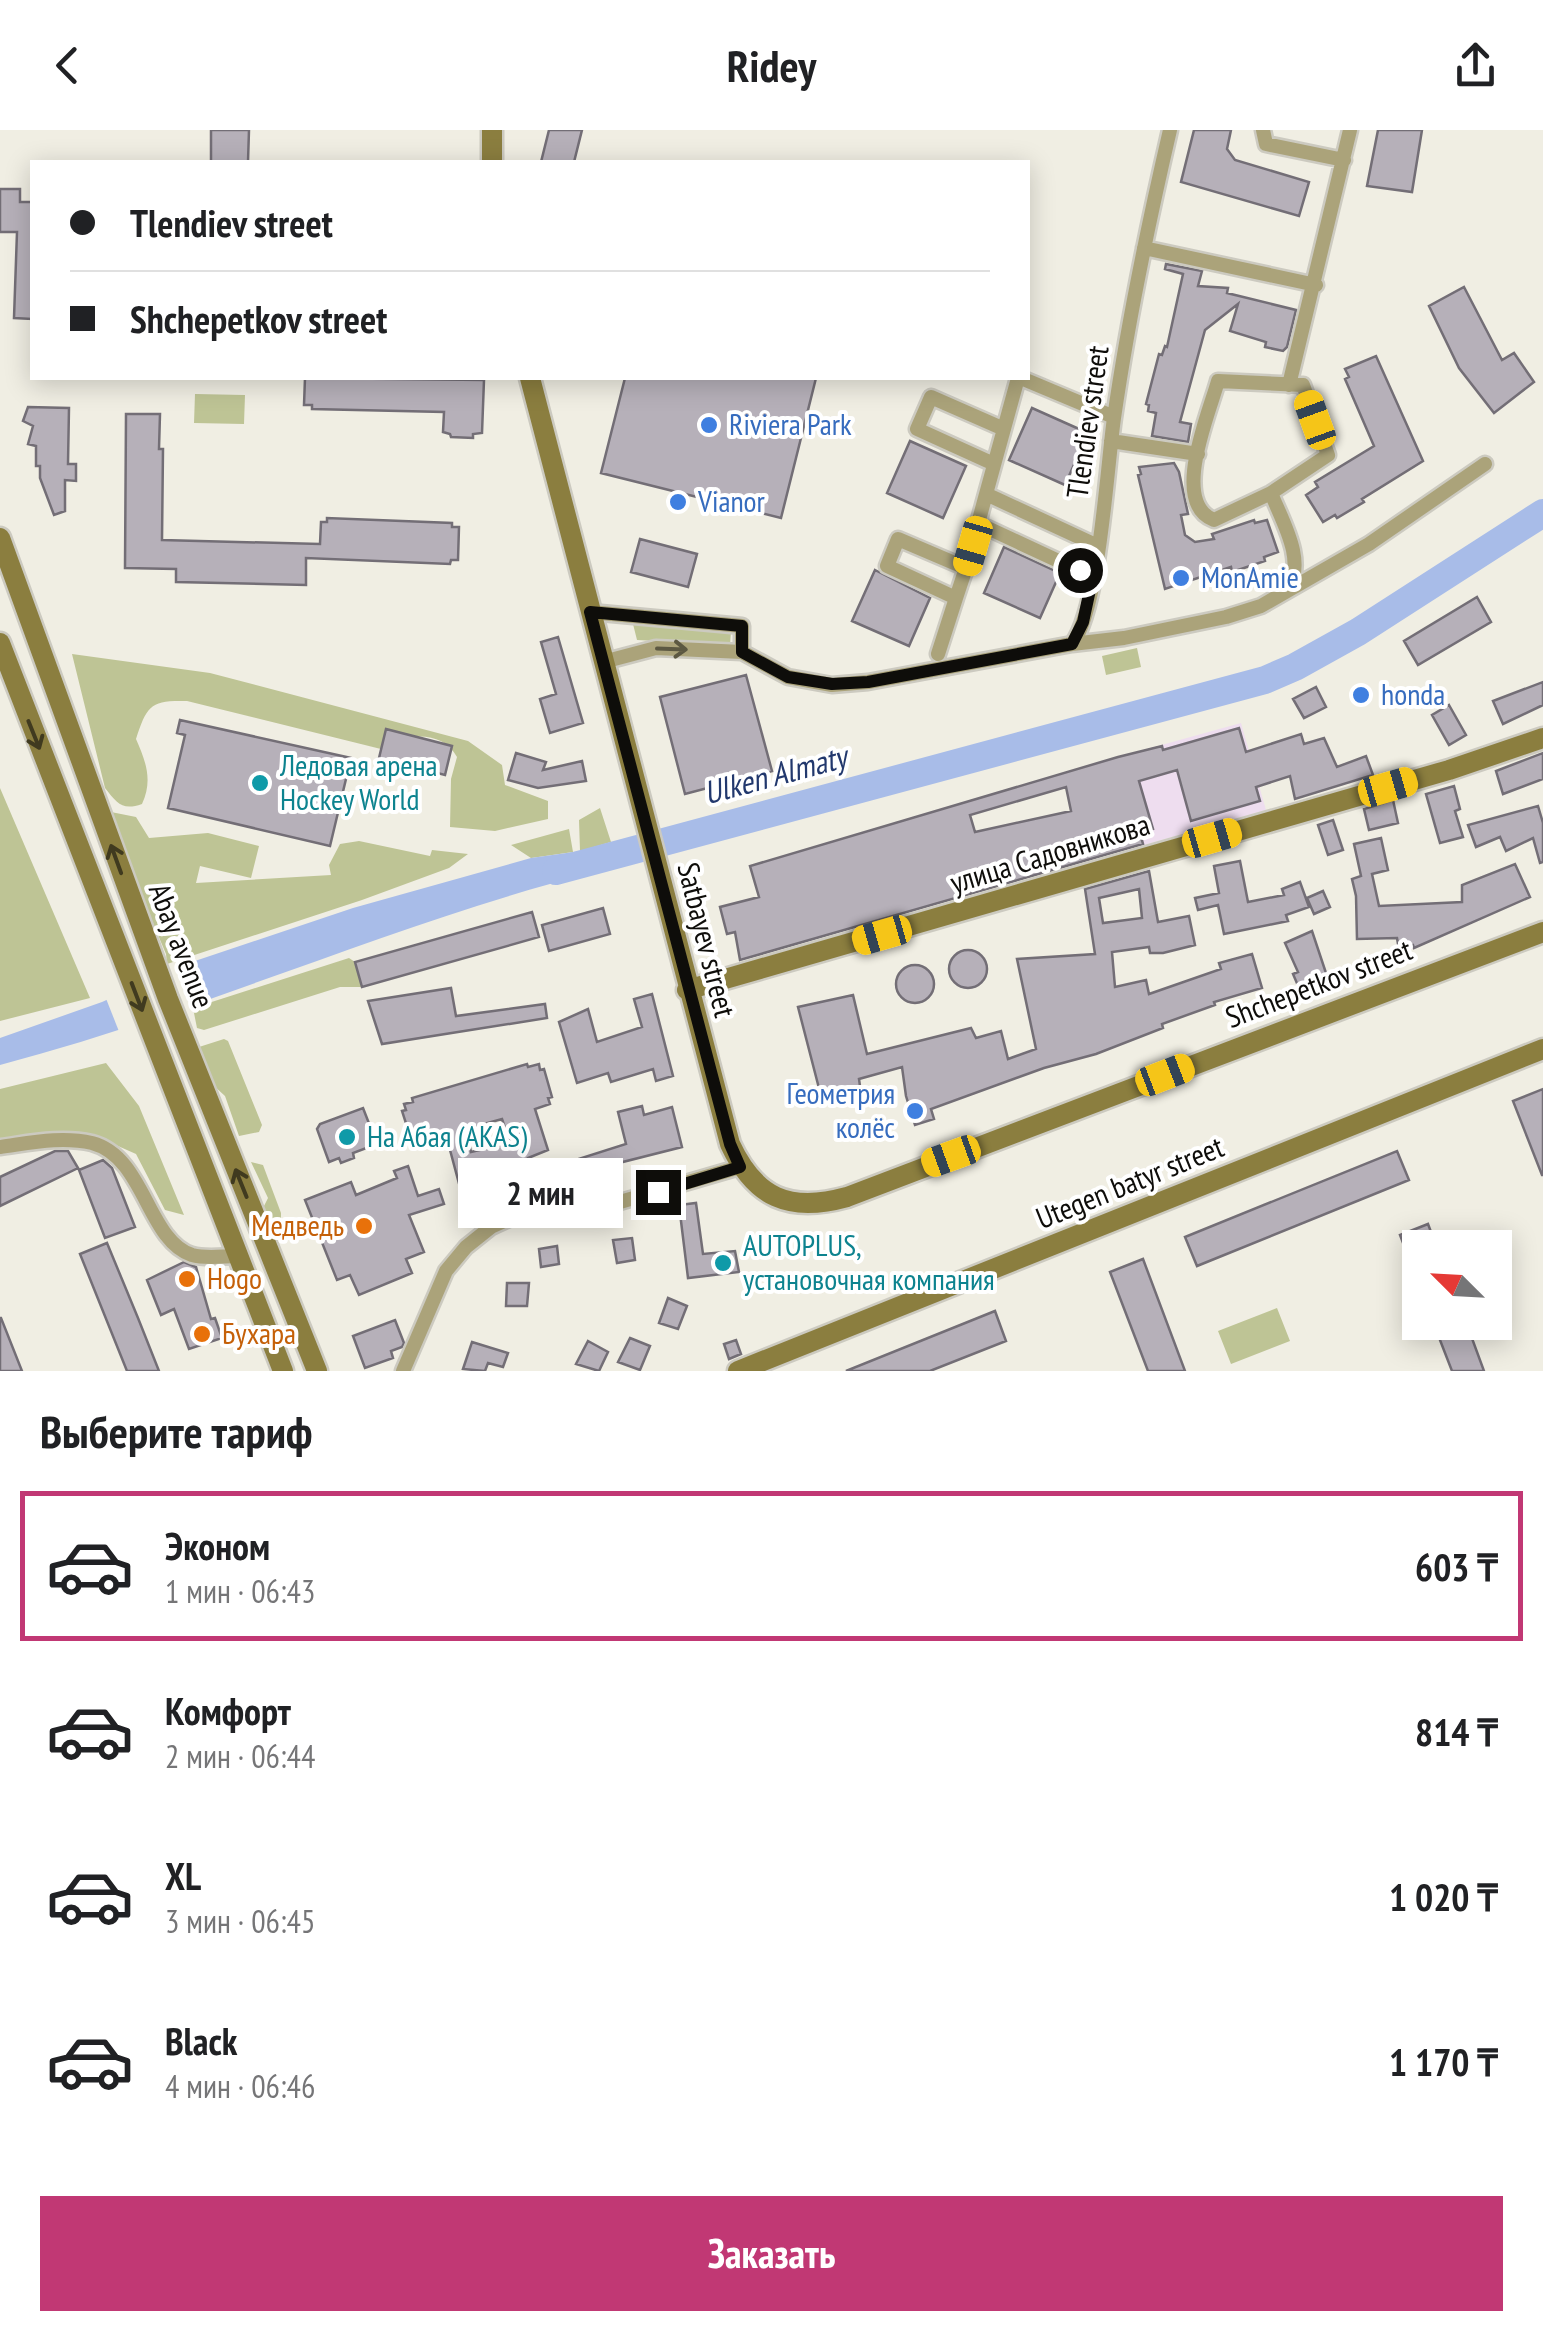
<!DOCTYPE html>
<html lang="ru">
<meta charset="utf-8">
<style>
body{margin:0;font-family:"PT Sans Narrow",sans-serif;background:#f2f2f2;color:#202124;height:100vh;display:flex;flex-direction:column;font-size:38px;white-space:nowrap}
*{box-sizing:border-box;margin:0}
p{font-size:32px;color:#757577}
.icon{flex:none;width:55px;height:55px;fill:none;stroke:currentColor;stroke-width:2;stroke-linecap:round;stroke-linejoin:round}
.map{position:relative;height:1241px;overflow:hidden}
.details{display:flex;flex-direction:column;background:#fff;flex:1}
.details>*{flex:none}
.guide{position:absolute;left:30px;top:30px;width:1000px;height:220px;border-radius:0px;box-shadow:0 5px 25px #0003;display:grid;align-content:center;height:220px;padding:0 40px;background:#fff}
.needle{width:65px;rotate:294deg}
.fabs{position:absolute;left:1402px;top:1100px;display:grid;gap:20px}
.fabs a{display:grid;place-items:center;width:110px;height:110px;border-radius:0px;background:#fff;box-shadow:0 5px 25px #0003;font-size:50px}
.end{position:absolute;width:45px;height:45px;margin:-22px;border:12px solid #0e0d0a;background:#fff;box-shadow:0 0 0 5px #fff}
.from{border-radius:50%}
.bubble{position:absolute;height:70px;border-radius:0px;background:#fff;box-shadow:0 5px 25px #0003;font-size:32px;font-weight:800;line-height:70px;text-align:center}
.car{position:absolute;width:30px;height:60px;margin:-30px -15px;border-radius:12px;box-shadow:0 0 8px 2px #0007;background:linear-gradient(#f5c518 24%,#345 0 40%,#f5c518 0 76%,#345 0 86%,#f5c518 0)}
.guide b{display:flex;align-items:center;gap:35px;height:95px;font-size:38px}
.guide b+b{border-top:2px solid #e0e0e0}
.guide i{width:25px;height:25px;background:#202124}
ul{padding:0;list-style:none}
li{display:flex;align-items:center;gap:30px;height:150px;margin:0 20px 15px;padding:0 20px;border:5px solid transparent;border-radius:0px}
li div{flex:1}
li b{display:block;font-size:38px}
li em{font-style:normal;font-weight:800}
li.on{border-color:#c13874}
li>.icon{width:90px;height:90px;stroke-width:1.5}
h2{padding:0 40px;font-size:45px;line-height:120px}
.action{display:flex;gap:20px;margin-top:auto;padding:20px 40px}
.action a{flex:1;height:115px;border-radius:0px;background:#c13874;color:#fff;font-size:40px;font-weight:800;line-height:115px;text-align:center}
header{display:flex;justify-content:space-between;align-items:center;height:130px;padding:0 40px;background:#fff;font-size:45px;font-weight:800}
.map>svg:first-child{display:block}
.industrial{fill:#eeddef}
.green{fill:#bec495}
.water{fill:#a8bce8}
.pier{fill:#f0eee3}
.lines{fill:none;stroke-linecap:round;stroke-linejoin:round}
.river{stroke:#a8bce8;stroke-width:28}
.building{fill:#b6b0b9;stroke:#736e76;stroke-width:2.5;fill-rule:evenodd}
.street-casing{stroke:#cccac0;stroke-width:19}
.secondary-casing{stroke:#cccac0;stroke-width:25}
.street{stroke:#aba37a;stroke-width:14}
.secondary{stroke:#8b7e3f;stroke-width:20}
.oneway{stroke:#5c5842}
.oneway2{stroke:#403a1f}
.route{stroke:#0e0d0a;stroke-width:12}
.shop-dot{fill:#3f7fe0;stroke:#fff;stroke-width:4}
.culture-dot{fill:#0f9aa8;stroke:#fff;stroke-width:4}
.food-dot{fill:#e8710a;stroke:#fff;stroke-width:4}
.labels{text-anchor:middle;stroke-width:8;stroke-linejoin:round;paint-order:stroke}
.street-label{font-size:30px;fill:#0e0d0a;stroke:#fff}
.shop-label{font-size:30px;fill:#366cbe;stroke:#fff;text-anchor:start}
.culture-label{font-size:30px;fill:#0d838f;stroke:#fff;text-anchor:start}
.food-label{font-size:30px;fill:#c56008;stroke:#fff;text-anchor:start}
.water-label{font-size:32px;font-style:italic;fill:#22386d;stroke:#fff}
</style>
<header><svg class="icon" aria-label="back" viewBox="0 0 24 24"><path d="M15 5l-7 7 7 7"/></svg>Ridey<svg class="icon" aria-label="share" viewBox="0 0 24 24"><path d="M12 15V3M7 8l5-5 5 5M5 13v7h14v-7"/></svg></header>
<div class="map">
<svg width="1543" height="1241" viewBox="0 0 1543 1241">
<rect width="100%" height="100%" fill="#f0eee3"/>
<path class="industrial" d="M1241 593 1266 680 1144 715 1118 627Z"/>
<path class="green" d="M195 264 245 265 244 294 194 293Z
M633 494 731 501 730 515 637 510Z
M1137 518 1141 537 1106 545 1102 526Z
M72 524 210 543 468 611 502 635 505 655 548 671V689L495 701 450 697 451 649 457 627C442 599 404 603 381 619L187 571C151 570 147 575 136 609 146 632 153 650 142 674 122 681 117 673 105 658Z
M0 658 90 868 0 891Z
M600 678 611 712 580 721 579 690Z
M106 681 136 687 149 708 208 703 259 716 251 748 200 736 196 753 331 745 329 735 340 714 359 711 430 726 432 720 468 724 449 738 362 770 167 834 166 824Z
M569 699 573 722 531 728 511 715Z
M349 828 355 832 362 857H340L204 900 197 898 193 878Z
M224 909 228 911 262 995 259 1002 239 1006 225 966 213 955 199 917Z
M106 933 139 976 184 1085 165 1080 136 1024 93 1005 0 1009V959Z
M251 1032 263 1035 281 1083V1095L271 1103 261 1082 268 1068Z
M1277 1178 1290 1211 1231 1234 1218 1201Z"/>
<path class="water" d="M588 720 594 742C392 794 201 882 0 935V908L102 872 189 833 353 778 531 728Z"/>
<path class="pier" d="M187 828 206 874 120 904 105 866Z"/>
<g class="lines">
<path class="river" d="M556 741 1265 550 1295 537 1358 502 1543 383"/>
</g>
<path class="building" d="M211 0H249L248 32H211Z
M549 0H582L574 32H541Z
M1194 0H1231L1227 19 1235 30 1309 52 1299 86 1181 52Z
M1378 0H1422L1412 62 1367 56Z
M0 59H20V72H32V189L14 188 17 102H0Z
M1166 134 1202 141 1198 156 1228 158 1227 163 1296 180 1287 217 1283 221 1265 217 1266 212 1230 201 1238 174 1205 200 1180 292 1191 294 1188 312 1152 306 1156 283 1148 281 1149 275 1146 274 1159 224 1162 225 1165 216 1167 217 1183 144 1165 139Z
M1464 157 1502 230 1514 223 1534 252 1494 283 1459 238 1429 176Z
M1376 226 1423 331 1362 369 1364 372 1337 388 1335 385 1323 392 1306 365 1318 357 1315 352 1374 316 1345 249 1349 247 1345 239Z
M305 248 484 250 482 303 473 304V308L451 307 450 304 443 302 444 282 312 279V275H304Z
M625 248H816L781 388 601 343Z
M28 277 69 278 68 334H76V351L65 350V381L54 385 40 348V336H36V316L28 314 33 296 23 291Z
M1032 278 1088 303 1065 355 1009 330Z
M126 284H160L159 319H163L162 410 320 414 321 392H327V388L452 393V397H459L458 430H451L450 434 306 428V455L176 452V439L125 438Z
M910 311 966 336 943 388 887 363Z
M1174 333 1179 342 1188 384 1181 385 1185 405 1195 412 1214 409 1212 404 1254 390 1255 393 1267 390 1278 422 1264 427 1265 431 1232 442 1231 437 1165 459 1138 345 1141 344 1139 337Z
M640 409 697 424 688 457 631 442Z
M1004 417 1060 443 1040 488 984 463Z
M875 440 930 468 909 516 852 491Z
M1477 467 1491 492 1418 535 1404 511Z
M558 507 583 593 550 603 540 569 556 564 541 512Z
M746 545 772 641 685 664 660 567Z
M1543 552V575L1503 594 1493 571Z
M1316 557 1326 577 1304 588 1293 569Z
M1449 575 1466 605 1449 615 1432 585Z
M180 590 351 628 330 716 168 678 185 605 177 603Z
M1239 598 1246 622 1301 604 1304 614 1324 608 1337 637 1366 626 1373 645 1295 669 1290 646 1256 657 1260 671 1191 691 1177 640 1139 651 1153 699 1140 703 1143 714 740 830 735 802 727 804 720 777 759 767 750 736 1118 627 1162 616 1163 620ZM1066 657 1071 681 975 702 970 685Z
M386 599 452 616 445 645 379 628Z
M516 623 546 632 543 640 582 631 586 651 538 658 508 650Z
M1543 623V649L1503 664 1496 641Z
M1454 656 1460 679 1455 681 1463 707 1440 713 1426 664Z
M1393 670 1398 693 1369 700 1364 679Z
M1538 676 1543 693V732L1540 733 1533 708 1506 721 1500 707 1476 717 1468 695Z
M1333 690 1343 720 1328 725 1318 695Z
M1381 708 1388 740 1372 744 1379 776 1462 772V755L1515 734 1530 767 1414 818 1413 815 1399 820 1397 808 1357 809 1356 766 1352 749 1361 746 1354 714Z
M1240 731 1248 772 1284 765 1282 759 1300 752 1309 777 1286 785 1288 791 1224 804 1218 775 1198 780 1195 768 1219 763 1214 736Z
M1149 741 1158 792 1189 786 1195 815 1163 823H1150L1149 817 1112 822 1115 857 1146 850 1149 864 1221 839 1219 833 1252 824 1262 858 1214 872 1215 875 1162 894 1163 898 1096 924 1044 938 931 979 934 989 915 995 906 966 902 937 859 949 860 956 821 966 798 877 853 865 867 924 971 898 976 908 1001 901 1008 929 1036 919 1017 829 1095 824 1085 759ZM1139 759 1142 788 1103 793 1099 768Z
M1323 761 1330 777 1314 784 1307 768Z
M603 778 610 804 549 821 542 795Z
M532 782 539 807 362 857 355 832Z
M1312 801 1328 849 1299 858 1293 844 1298 842 1285 813Z
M949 839a19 19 0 1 1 38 0a19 19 0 1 1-38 0Z
M896 854a19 19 0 1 1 38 0a19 19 0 1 1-38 0Z
M451 858 456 886 545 874 547 888 382 914 368 871Z
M652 864 673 946 656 951 653 939 611 952 608 943 577 953 559 892 588 879 597 912 642 897 634 869Z
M527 934 528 937 539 934 540 940 544 939 552 967 548 968 550 974 535 979 548 1020 528 1028 541 1066 487 1081 481 1056 461 1061 446 1005 416 1014 414 1008 411 1009 402 981 406 980 404 974 413 972 412 968ZM502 989 510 1013 471 1022 466 999Z
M1543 959V1045H1542L1513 971Z
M642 976 644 985 672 977 682 1017 611 1035 617 1054 580 1065 569 1032 626 1014 618 982Z
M363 978 377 1014 353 1023 354 1028 341 1033 339 1028 329 1032 317 999 320 994Z
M55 1021H68L78 1038 0 1076V1047Z
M1397 1021 1409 1050 1197 1136 1185 1107Z
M103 1030 112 1038 135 1097 105 1108 79 1040Z
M408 1036 418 1066 439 1059 444 1074 409 1085 424 1122 406 1129 412 1143 359 1165 350 1145 337 1150 305 1070 351 1052 356 1065 397 1048 394 1041Z
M696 1073 703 1124 735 1121 739 1142 688 1148 679 1075Z
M1428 1094 1437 1118H1420L1419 1155 1400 1105Z
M632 1108 635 1130 617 1133 613 1110Z
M107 1113 138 1188 159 1241H127L80 1124Z
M557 1116 559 1134 541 1137 539 1119Z
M1143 1129 1185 1241H1148L1110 1142Z
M184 1132 196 1137 211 1189 215 1188 222 1208 189 1219 174 1179 161 1185 147 1150Z
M507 1153H529L527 1176H506Z
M668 1168 687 1176 678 1199 659 1193Z
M995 1181 1006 1211 930 1241H846Z
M0 1188H1L22 1241H0Z
M395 1190 404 1213 402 1217 391 1221 393 1228 365 1238 353 1206Z
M1433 1192H1466L1484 1241H1452Z
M630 1208 650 1216 640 1240 618 1232Z
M736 1210 741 1224 729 1229 724 1214Z
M588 1211 608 1222 599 1241 576 1234Z
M472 1212 508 1223 503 1237 488 1233 485 1241 463 1239Z"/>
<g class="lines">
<g class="street-casing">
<path id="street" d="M1263 0 1266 14 1344 30
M1144 118 1316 155
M1018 248 986 364 1098 416
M1021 248 1114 287
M1218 251 1303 255 1328 325 1271 363 1214 390C1170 373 1209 284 1218 251Z
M1289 255 1350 0
M1111 311 1198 324
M994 334 917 299 931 267 1004 299
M1271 363C1283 393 1306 430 1288 460
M979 394 1093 447
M956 468 966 438
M590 482 742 496V522
M1072 514 1124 508 1226 487 1261 476 1369 414 1485 334
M938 524 956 468 887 436 898 409 966 438 986 364
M603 532 656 518 742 522 788 547 832 555 868 552 1072 514C1099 480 1107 337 1114 288 1128 191 1148 95 1170 0
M0 1017C30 1013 61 1006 92 1013 145 1027 147 1110 192 1125 206 1129 223 1126 238 1126
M403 1241 446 1141 466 1117 491 1097 524 1082 565 1084 596 1079 740 1037"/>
</g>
<g class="secondary-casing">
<path id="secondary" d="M492 32V0
M530 248 730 1014C755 1068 789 1083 847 1067L1543 802
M0 408 168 869 317 1241
M0 513 283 1241
M687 860 1449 640 1543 608
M738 1241 1543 919"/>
</g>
<use href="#street" class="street"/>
<use href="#secondary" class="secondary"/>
</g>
<defs><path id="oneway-shaft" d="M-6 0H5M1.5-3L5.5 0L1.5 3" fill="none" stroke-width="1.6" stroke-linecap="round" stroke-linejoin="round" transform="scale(2.5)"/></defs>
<use class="oneway" href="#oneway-shaft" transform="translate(672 519) rotate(2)"/>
<g class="oneway2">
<use href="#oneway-shaft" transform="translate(34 605) rotate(68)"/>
<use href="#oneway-shaft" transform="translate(116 729) rotate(-110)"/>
<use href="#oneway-shaft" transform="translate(137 867) rotate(69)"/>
<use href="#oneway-shaft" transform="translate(241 1053) rotate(-112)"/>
</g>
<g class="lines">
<path class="route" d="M658 1062 740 1037 730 1014 590 482 742 496V522L788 547 832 554 868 552 1072 514 1083 492 1093 446 1080 440"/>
</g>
<g class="shop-dot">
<circle cx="709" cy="295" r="10"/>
<circle cx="678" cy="372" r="10"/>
<circle cx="1181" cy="448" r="10"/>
<circle cx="1361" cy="565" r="10"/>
<circle cx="915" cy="981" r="10"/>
</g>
<g class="culture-dot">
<circle cx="260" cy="653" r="10"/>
<circle cx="347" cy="1007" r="10"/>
<circle cx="723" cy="1133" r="10"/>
</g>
<g class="food-dot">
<circle cx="364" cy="1096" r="10"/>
<circle cx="187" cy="1149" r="10"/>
<circle cx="202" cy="1204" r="10"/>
</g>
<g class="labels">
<g class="street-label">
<text transform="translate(1088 292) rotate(-82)" y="10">Tlendiev street</text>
<text transform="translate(1050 724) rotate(-17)" y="10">улица Садовникова</text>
<text transform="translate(706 810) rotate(76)" y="10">Satbayev street</text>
<text transform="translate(181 816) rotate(69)" y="10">Abay avenue</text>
<text transform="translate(1319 854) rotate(-21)" y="10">Shchepetkov street</text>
<text transform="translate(1130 1053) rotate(-22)" y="10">Utegen batyr street</text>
</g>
<g class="shop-label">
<text x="729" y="305">Riviera Park</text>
<text x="698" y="382">Vianor</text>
<text x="1201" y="458">MonAmie</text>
<text x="1381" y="575">honda</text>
<text x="895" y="974" text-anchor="end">Геометрия<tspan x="895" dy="34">колёс</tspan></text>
</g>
<g class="culture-label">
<text x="280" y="646">Ледовая арена<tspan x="280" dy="34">Hockey World</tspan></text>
<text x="367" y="1017">На Абая (AKAS)</text>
<text x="743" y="1126">AUTOPLUS,<tspan x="743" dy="34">установочная компания</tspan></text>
</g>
<g class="food-label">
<text x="344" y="1106" text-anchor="end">Медведь</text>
<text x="207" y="1159">Hogo</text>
<text x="222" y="1214">Бухара</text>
</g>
<g class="water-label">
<text transform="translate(775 645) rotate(-15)" y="11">Ulken Almaty</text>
</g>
</g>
</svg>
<div class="fabs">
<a><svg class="needle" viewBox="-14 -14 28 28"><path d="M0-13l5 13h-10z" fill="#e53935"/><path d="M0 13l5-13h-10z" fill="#757577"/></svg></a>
</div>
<i class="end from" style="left:1080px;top:440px"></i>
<i class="end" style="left:658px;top:1062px"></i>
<div class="bubble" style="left:458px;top:1028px;width:165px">2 мин</div>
<i class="car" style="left:1315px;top:290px;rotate:340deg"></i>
<i class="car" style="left:973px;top:416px;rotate:196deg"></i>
<i class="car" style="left:1388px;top:657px;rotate:74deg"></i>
<i class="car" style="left:1212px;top:708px;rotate:74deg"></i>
<i class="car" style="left:882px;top:805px;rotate:254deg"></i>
<i class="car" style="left:1165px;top:945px;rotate:69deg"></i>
<i class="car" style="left:951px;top:1026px;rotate:250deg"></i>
<div class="guide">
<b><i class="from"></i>Tlendiev street</b>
<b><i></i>Shchepetkov street</b>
</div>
</div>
<section class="details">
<h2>Выберите тариф</h2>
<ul>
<li class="on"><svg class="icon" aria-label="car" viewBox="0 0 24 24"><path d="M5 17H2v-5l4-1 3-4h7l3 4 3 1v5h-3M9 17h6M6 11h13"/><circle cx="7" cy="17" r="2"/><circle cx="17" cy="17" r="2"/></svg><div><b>Эконом</b><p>1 мин · 06:43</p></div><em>603 ₸</em></li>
<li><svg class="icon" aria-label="car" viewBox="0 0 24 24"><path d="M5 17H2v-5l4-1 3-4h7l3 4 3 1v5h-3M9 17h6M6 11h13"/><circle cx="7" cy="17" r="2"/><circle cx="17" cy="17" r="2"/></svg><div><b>Комфорт</b><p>2 мин · 06:44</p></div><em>814 ₸</em></li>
<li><svg class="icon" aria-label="car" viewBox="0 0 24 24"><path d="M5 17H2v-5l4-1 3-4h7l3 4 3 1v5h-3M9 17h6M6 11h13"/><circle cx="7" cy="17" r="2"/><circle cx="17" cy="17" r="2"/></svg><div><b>XL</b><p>3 мин · 06:45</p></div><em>1 020 ₸</em></li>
<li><svg class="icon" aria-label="car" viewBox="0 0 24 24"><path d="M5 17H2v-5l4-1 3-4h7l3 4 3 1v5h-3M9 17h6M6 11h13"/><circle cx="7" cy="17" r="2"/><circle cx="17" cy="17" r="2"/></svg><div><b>Black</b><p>4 мин · 06:46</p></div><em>1 170 ₸</em></li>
</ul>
<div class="action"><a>Заказать</a></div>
</section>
